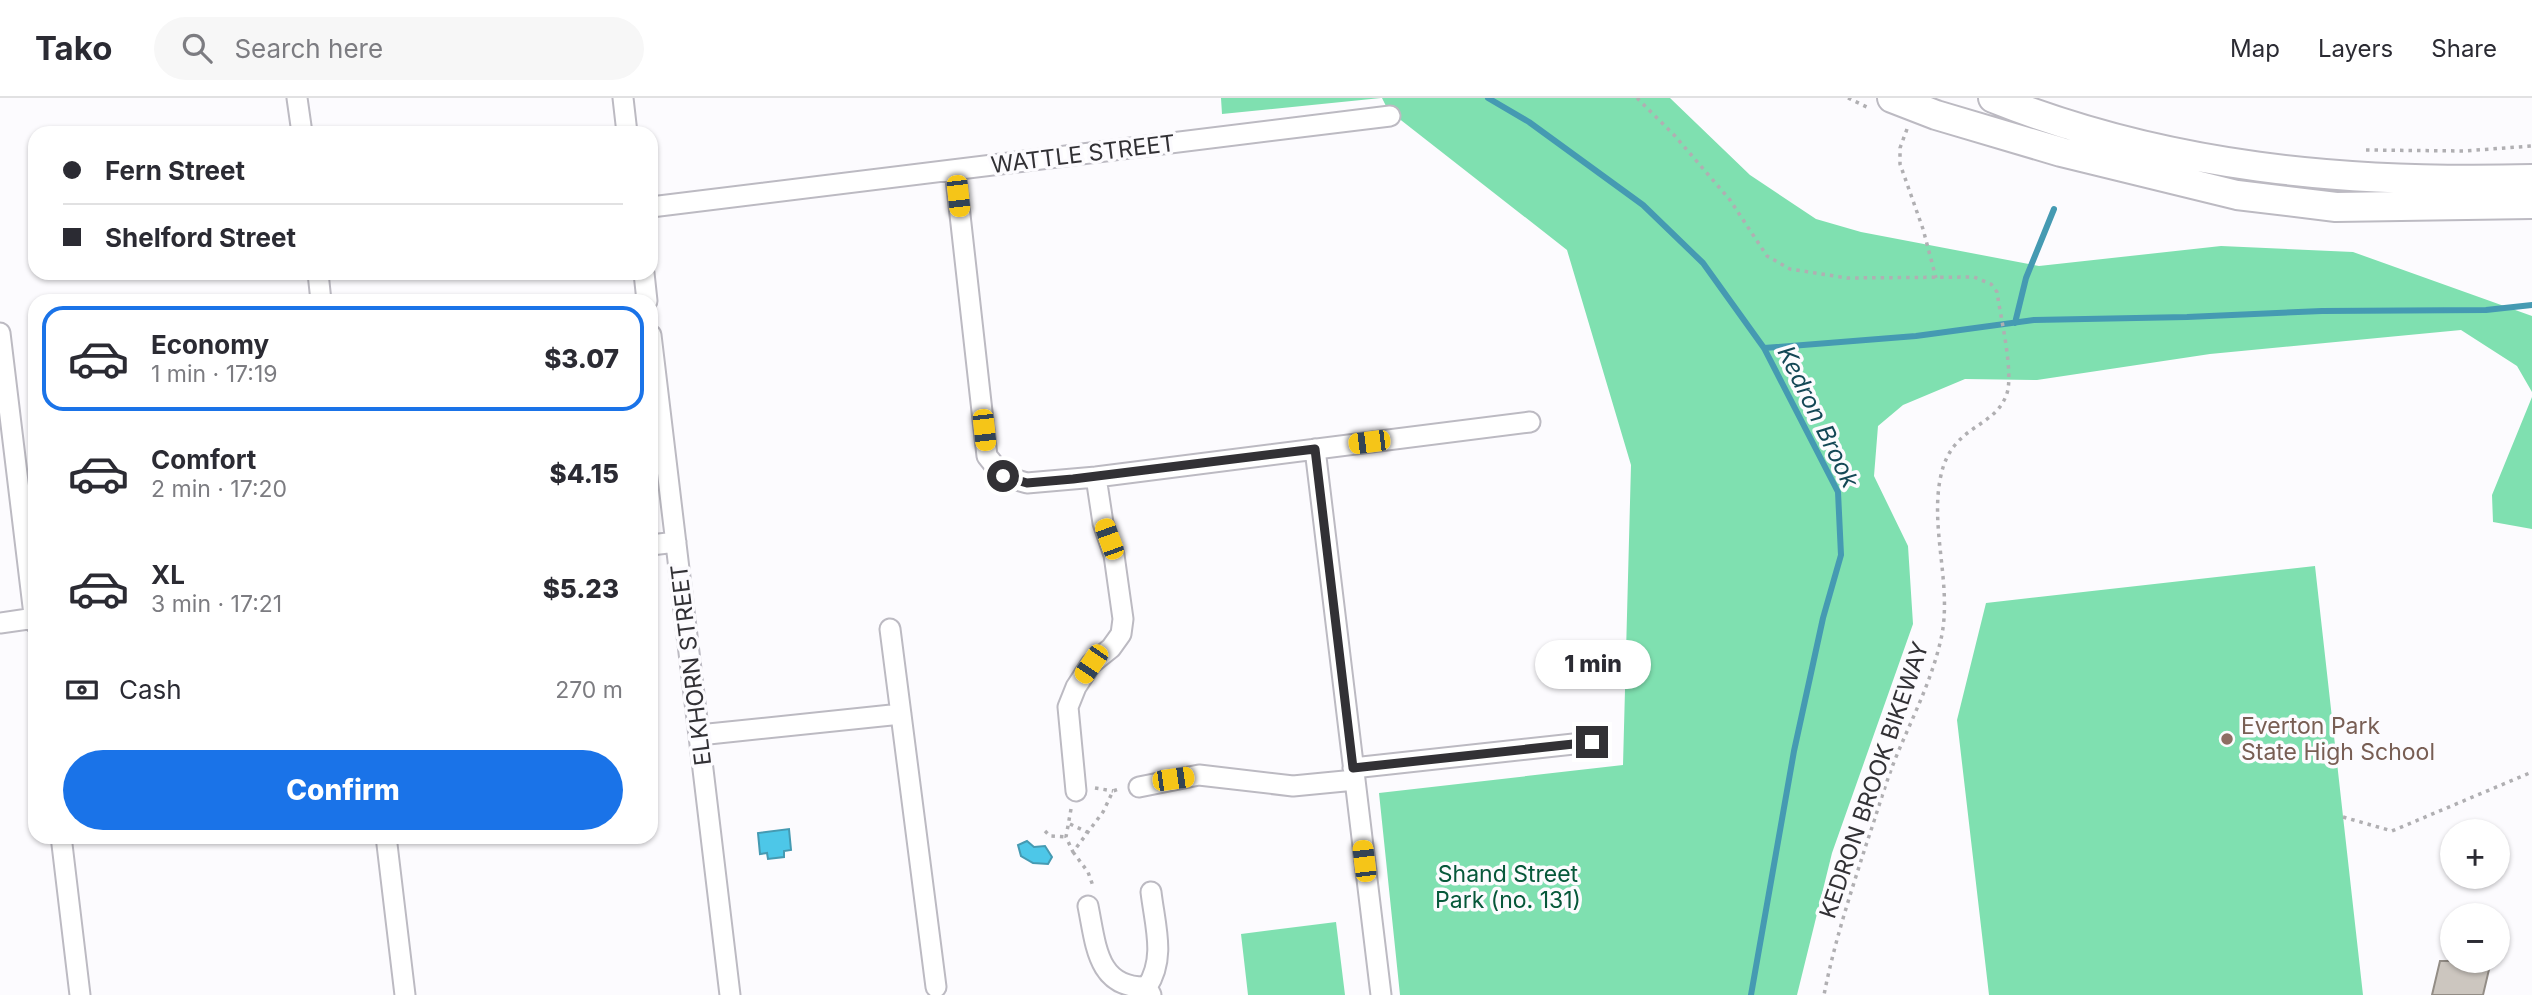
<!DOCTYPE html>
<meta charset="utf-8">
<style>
body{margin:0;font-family:Inter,sans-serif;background:#f7f7f7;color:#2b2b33;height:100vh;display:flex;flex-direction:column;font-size:26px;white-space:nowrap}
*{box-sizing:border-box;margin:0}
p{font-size:23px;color:#7c7c81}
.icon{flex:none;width:38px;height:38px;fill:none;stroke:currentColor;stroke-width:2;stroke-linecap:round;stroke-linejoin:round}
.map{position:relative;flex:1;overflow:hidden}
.panel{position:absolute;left:28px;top:196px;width:630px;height:550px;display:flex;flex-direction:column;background:#fff;border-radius:21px;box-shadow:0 2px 5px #0004}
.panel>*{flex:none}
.banner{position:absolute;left:28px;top:28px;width:630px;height:154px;border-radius:21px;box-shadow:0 2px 5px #0004;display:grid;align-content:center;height:154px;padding:0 35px;background:#fff}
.controls{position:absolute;left:2440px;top:721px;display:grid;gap:14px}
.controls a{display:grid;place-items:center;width:70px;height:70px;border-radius:50%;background:#fff;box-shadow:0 2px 5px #0004;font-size:35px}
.end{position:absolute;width:32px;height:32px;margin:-16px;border:9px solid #323135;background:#fff;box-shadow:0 0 0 4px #fff}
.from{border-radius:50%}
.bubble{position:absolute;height:49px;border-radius:24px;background:#fff;box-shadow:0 2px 5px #0004;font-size:23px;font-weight:800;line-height:49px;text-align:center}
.car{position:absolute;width:21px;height:42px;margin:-21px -10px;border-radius:9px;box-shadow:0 0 5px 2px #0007;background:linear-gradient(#f5c518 24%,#345 0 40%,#f5c518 0 76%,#345 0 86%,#f5c518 0)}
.banner b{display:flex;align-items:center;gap:24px;height:66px;font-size:26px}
.banner b+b{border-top:2px solid #e1e1e2}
.banner i{width:18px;height:18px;background:#2b2b33}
ul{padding:12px 0 0;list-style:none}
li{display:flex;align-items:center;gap:21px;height:105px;margin:0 14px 10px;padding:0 21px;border:4px solid transparent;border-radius:21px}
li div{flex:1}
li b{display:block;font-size:26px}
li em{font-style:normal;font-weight:800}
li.active{border-color:#1a73e8}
li>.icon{width:63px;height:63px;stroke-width:1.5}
.pay{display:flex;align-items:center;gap:18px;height:77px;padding:0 35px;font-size:26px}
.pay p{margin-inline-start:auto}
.primary-button{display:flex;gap:14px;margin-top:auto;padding:14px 35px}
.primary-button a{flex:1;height:80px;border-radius:42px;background:#1a73e8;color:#fff;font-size:28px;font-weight:800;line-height:80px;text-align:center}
header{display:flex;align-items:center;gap:42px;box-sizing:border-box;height:98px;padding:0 35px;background:#fff;border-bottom:2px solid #e1e1e2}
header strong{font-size:33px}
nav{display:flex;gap:38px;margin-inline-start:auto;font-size:24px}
.search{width:490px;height:63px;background:#f7f7f7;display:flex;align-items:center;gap:18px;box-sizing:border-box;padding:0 24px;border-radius:38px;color:#7c7c81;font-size:26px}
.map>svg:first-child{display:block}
.green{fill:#7fe0b0}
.water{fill:#4dc7e8;stroke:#459ab2;stroke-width:2}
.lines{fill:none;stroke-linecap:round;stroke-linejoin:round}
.stream{stroke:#459ab2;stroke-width:6}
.building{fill:#ccc6bf;stroke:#938d86;stroke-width:2}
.minor-casing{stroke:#bcbac2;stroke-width:23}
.secondary-casing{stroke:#bcbac2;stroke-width:32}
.path{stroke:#b0afb2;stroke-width:3.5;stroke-dasharray:3.5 5;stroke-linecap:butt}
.minor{stroke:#fff;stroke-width:19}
.secondary{stroke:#fff;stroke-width:28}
.route{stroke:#323135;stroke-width:9}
.education-dot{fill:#8d6e63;stroke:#fcfbfe;stroke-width:2.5}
.labels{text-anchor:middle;stroke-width:7;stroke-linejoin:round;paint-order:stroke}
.street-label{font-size:23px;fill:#323135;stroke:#fcfbfe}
.education-label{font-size:23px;fill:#785e54;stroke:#fcfbfe;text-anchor:start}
.park-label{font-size:23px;fill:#06583a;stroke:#fcfbfe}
.water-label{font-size:24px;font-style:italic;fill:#144856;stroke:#fcfbfe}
</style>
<header>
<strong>Tako</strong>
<div class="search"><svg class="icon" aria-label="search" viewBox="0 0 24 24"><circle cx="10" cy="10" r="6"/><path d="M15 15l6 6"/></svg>Search here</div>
<nav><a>Map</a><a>Layers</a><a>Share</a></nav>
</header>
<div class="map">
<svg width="2532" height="897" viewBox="0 0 2532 897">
<rect width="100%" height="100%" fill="#fcfbfe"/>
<path class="green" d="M1221 0H1381L1222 16Z
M1382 0H1670L1750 77 1816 121 1861 134 2039 168 2221 148 2353 154 2532 218V294L2517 268 2461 232 2210 256 2037 282 1965 281 1903 307 1878 328 1874 378 1908 448 1913 526 1832 755 1797 897H1400L1379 695 1623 667 1631 367 1567 152 1388 12Z
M2532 299V431L2493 424 2492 397Z
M2315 468 2363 897H1989L1957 622 1986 505Z
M1336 824 1345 897H1248L1241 836Z"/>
<path class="water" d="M789 731 791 752 784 753V759L768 761 767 755 760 756 758 735Z
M1027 743 1034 749 1045 748 1052 759 1048 766 1033 765 1021 758 1018 747Z"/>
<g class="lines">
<path class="stream" d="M1488 0 1529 24 1643 107 1703 165 1764 250 1838 394 1841 457 1823 520 1794 653 1751 897
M2015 225 2026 180 2054 111
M1764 250 1916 238 2034 222 2187 219 2322 213 2486 212 2532 207"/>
</g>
<path class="building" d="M2440 863H2491L2483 897H2432Z"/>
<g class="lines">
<g class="minor-casing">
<path id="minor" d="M297 0 302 35
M623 0 627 35
M955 72 987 358 1003 378 1027 385 1096 379 1530 324
M651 109 1390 18
M318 175 321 203
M644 175 647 203
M0 235 35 525
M651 237 730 897
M1315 351 1381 897
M651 447 676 444
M0 525 35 520
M890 531 936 889
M699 637 901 616
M1353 670 1592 644
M1139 689 1199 677 1293 688 1355 682
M1076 693 1068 609 1076 589 1091 566 1111 550 1121 536 1123 521 1114 457 1103 425 1096 379
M61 738 80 897
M386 738 405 897
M1088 808C1096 847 1097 891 1147 889L1151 897
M1147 889C1166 860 1155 828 1151 794"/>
</g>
<g class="secondary-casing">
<path id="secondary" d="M1892 0 1936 17 2061 54 2237 97 2336 109 2532 106
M1993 0C2168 70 2346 86 2532 81"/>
</g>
<path class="path" d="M1637 0 1675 38 1730 102 1767 158 1790 171 1847 180 1974 179 1991 186 1997 194C2000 217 2015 278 2006 298 1993 331 1952 327 1941 377 1929 430 1953 488 1941 541 1931 585 1911 622 1894 664 1884 690 1876 718 1867 744 1851 794 1834 845 1824 897
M1848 0 1871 11
M1907 31 1900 50V66L1923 131 1936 180
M2366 52 2464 53 2532 48
M1095 690 1113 693
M1071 711 1066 739 1073 754 1103 714 1113 693 1119 691
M2343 719 2392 733 2532 674
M1070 726 1089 735
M1045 733 1050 738 1066 739
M1073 754 1088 774 1093 788"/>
<use href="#minor" class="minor"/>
<use href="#secondary" class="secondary"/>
</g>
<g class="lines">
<path class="route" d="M1003 378 1027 385 1073 381 1315 351 1353 670 1592 644"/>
</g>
<circle class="education-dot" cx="2227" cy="641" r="7"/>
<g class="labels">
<g class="street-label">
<text transform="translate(1083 56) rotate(-7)" y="8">WATTLE STREET</text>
<text transform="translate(691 567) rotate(-97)" y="8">ELKHORN STREET</text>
<text transform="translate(1874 682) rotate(-71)" y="8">KEDRON BROOK BIKEWAY</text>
</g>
<g class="education-label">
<text x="2241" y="636">Everton Park<tspan x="2241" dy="26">State High School</tspan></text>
</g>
<g class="park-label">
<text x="1508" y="784">Shand Street<tspan x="1508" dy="26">Park (no. 131)</tspan></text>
</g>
<g class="water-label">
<text transform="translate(1818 319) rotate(64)" y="8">Kedron Brook</text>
</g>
</g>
</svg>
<div class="controls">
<a>+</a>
<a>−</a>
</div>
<i class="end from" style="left:1003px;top:378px"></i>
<i class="end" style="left:1592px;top:644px"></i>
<div class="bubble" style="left:1535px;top:542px;width:116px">1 min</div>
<i class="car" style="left:958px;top:98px;rotate:174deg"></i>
<i class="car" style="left:984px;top:332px;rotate:174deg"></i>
<i class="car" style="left:1369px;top:344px;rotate:263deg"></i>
<i class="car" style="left:1109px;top:441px;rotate:340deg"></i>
<i class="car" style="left:1091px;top:566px;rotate:214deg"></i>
<i class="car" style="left:1173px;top:681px;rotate:82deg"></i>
<i class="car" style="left:1364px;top:763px;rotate:353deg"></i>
<div class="banner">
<b><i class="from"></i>Fern Street</b>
<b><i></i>Shelford Street</b>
</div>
<section class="panel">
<ul>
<li class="active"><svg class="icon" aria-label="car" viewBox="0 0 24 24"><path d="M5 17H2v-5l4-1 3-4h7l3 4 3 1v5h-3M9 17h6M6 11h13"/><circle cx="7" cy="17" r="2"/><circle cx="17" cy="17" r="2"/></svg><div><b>Economy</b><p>1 min · 17:19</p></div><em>$3.07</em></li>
<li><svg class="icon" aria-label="car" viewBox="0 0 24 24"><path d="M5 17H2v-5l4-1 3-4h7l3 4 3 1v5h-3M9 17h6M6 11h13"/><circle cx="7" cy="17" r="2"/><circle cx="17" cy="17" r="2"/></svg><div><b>Comfort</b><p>2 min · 17:20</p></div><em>$4.15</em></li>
<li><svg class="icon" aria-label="car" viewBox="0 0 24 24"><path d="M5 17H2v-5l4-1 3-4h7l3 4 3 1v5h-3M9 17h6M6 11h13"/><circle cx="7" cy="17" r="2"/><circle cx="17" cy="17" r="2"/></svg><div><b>XL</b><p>3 min · 17:21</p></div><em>$5.23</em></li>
</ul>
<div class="pay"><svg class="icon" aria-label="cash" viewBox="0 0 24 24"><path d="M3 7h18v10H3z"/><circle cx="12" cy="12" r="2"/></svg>Cash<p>270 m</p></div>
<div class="primary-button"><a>Confirm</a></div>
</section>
</div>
